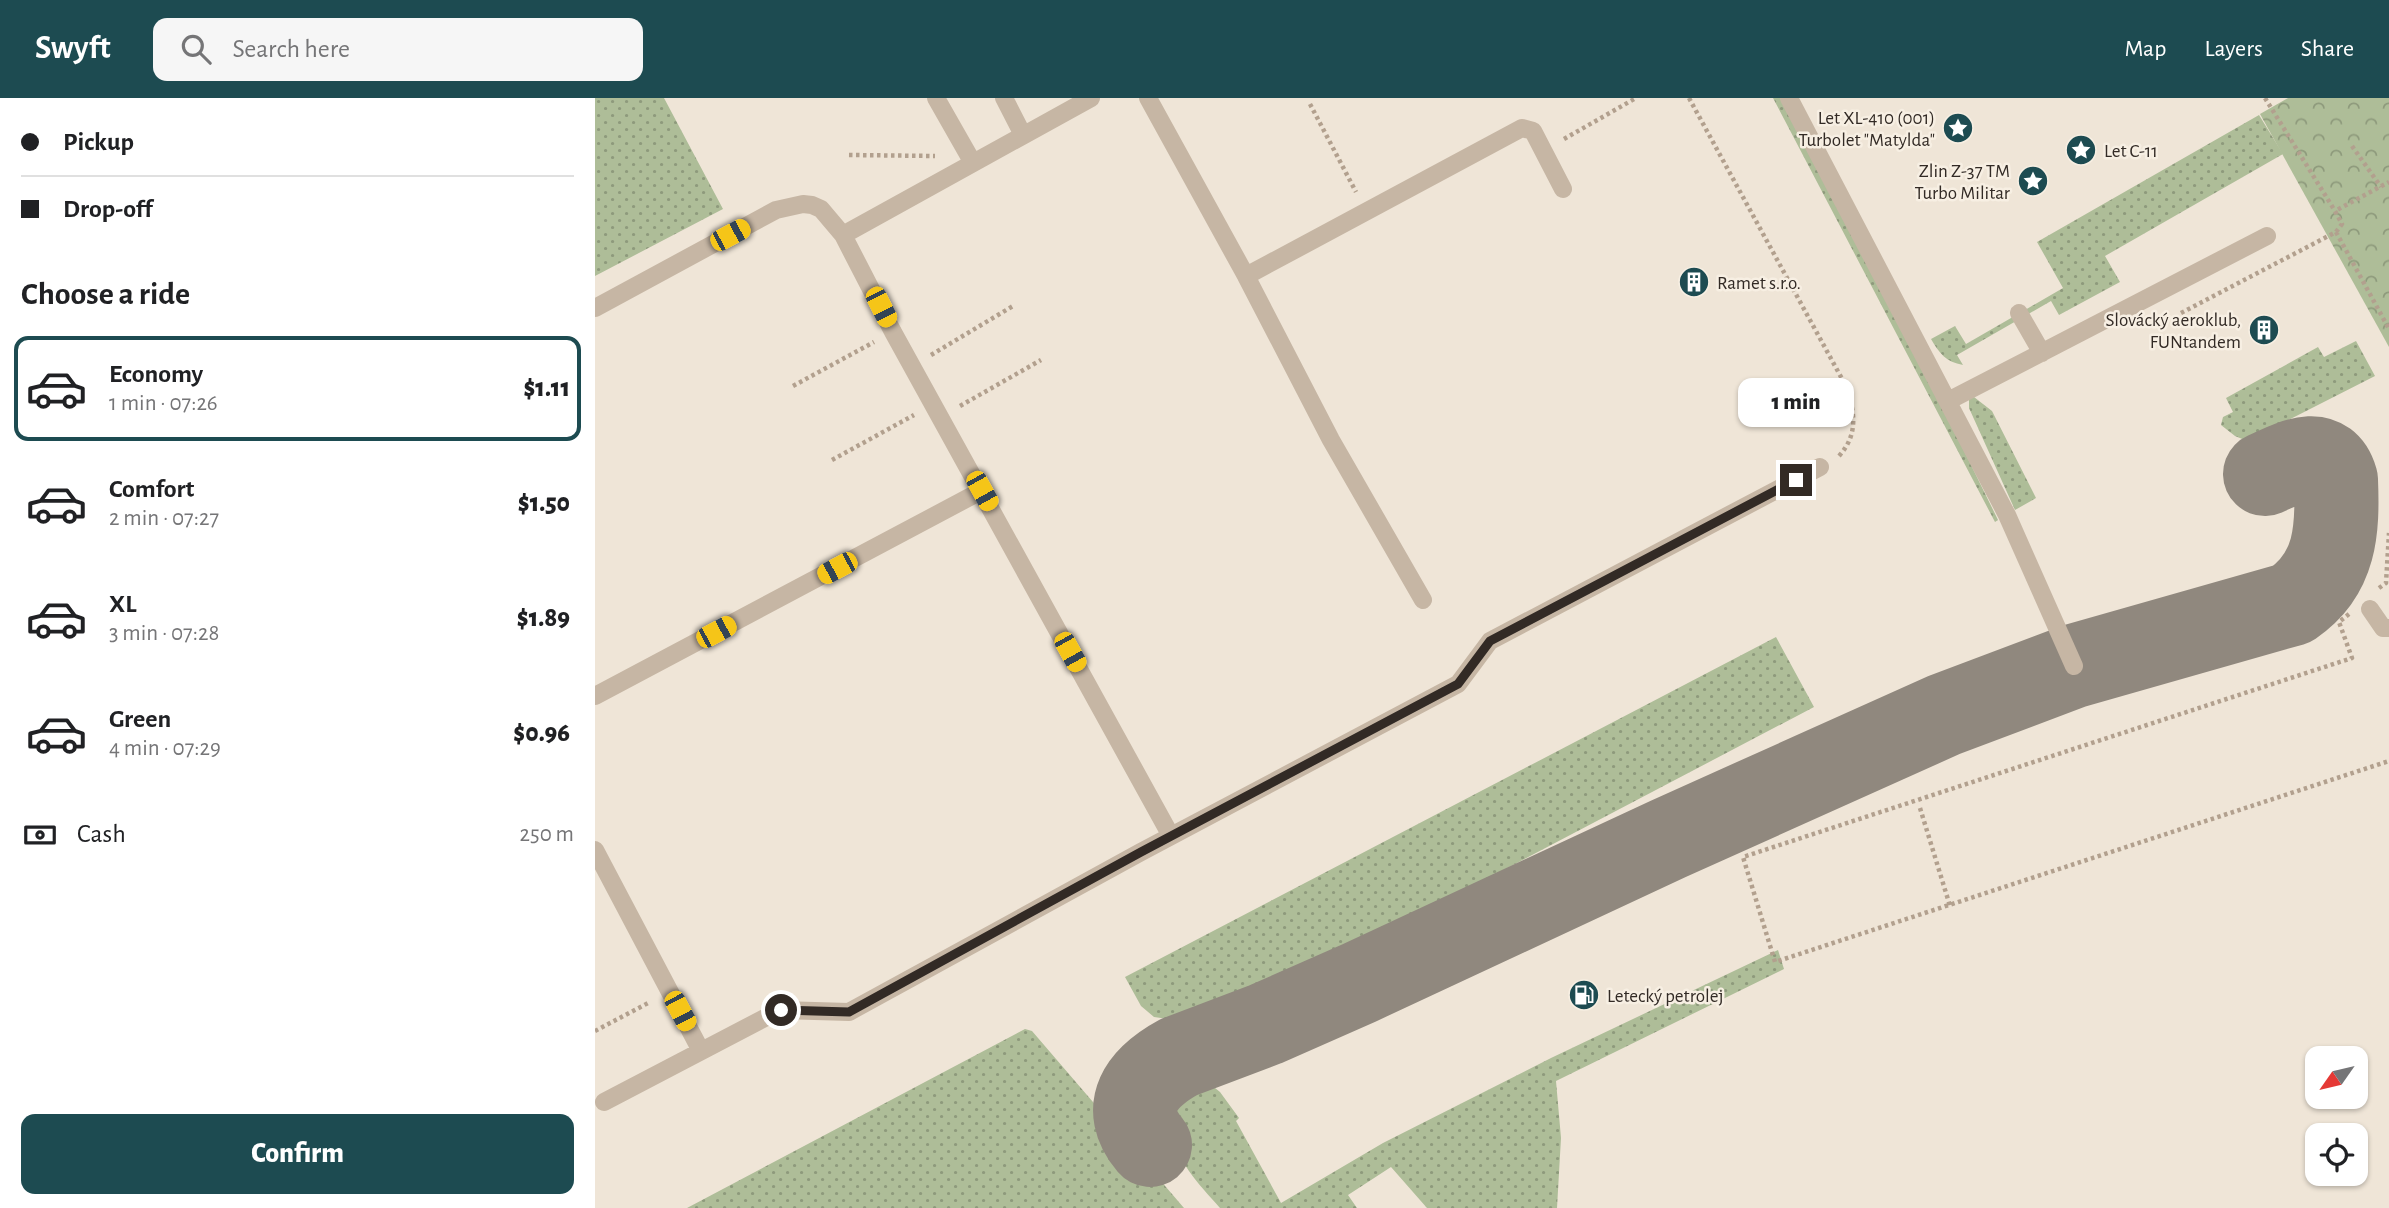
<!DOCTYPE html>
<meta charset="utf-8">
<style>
body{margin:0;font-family:"Alegreya Sans",sans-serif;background:#f6f6f6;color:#202124;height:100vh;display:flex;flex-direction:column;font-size:26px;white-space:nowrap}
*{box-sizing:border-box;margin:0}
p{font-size:23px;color:#757577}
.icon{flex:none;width:38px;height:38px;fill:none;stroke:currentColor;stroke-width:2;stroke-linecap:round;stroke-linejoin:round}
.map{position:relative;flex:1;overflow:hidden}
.panel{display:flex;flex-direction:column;background:#fff;width:595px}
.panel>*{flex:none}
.hud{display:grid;align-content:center;height:154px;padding:0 21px;background:#fff}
.needle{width:46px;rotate:236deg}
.controls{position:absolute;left:1710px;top:948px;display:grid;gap:14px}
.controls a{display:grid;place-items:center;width:63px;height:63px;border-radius:14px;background:#fff;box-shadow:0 2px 5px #0004;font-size:35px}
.end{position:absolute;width:32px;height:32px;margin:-16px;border:9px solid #322a25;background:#fff;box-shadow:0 0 0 4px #fff}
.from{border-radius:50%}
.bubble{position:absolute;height:49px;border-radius:14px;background:#fff;box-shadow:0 2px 5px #0004;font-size:23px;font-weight:800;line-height:49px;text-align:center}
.car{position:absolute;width:21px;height:42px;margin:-21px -10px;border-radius:9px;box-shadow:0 0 5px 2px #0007;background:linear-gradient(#f5c518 24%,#345 0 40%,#f5c518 0 76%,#345 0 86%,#f5c518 0)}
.hud b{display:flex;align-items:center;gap:24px;height:66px;font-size:26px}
.hud b+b{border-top:2px solid #e0e0e0}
.hud i{width:18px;height:18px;background:#202124}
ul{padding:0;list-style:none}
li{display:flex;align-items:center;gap:21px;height:105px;margin:0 14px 10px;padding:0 7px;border:4px solid transparent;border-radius:14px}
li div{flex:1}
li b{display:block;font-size:26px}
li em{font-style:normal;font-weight:800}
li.on{border-color:#1d4b51}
li>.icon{width:63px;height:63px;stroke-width:1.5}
h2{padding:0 21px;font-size:32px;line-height:84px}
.pay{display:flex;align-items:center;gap:18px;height:77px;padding:0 21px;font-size:26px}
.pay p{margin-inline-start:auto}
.cta{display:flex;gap:14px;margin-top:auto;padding:14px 21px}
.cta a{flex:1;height:80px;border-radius:14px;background:#1d4b51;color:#fff;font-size:28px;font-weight:800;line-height:80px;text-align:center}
header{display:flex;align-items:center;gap:42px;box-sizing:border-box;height:98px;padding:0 35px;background:#1d4b51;color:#fff}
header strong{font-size:33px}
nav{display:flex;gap:38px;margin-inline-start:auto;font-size:24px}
.search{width:490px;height:63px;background:#f6f6f6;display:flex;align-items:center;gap:18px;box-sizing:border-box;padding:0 24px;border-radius:14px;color:#757577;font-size:26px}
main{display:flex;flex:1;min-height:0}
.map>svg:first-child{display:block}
.grass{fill:url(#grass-dots)}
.park{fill:url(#park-crowns)}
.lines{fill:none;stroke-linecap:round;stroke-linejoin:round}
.taxiway{stroke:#90887e;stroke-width:84}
.path{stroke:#b2a08e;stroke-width:4.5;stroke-dasharray:3.5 3.5;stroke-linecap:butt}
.lane{stroke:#c6b6a4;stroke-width:18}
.route{stroke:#322a25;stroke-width:9}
.labels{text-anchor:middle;stroke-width:5;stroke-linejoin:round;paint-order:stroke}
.poi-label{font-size:19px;fill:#322a25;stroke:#f7efe3;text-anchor:end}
</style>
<header>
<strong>Swyft</strong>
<div class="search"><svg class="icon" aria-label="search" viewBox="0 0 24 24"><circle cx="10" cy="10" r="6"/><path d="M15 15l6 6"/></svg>Search here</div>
<nav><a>Map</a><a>Layers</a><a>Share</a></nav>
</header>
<main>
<section class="panel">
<div class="hud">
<b><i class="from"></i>Pickup</b>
<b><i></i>Drop-off</b>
</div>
<h2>Choose a ride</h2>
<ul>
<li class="on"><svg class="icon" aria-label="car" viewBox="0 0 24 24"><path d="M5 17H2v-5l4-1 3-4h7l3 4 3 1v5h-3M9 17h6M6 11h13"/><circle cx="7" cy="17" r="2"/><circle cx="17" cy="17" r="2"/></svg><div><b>Economy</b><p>1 min · 07:26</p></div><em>$1.11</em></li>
<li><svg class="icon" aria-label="car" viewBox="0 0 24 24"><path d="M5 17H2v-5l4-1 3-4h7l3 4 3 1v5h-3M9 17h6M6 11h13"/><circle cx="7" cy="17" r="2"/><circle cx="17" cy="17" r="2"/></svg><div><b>Comfort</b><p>2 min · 07:27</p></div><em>$1.50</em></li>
<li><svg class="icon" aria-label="car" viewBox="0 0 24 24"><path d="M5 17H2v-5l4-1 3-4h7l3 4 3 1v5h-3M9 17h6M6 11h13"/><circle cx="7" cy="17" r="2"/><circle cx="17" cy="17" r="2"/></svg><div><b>XL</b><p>3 min · 07:28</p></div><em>$1.89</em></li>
<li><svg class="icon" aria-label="car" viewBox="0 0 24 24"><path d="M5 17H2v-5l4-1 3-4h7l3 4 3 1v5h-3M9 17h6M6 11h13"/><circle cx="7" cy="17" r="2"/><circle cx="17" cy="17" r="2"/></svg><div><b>Green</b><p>4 min · 07:29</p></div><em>$0.96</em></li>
</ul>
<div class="pay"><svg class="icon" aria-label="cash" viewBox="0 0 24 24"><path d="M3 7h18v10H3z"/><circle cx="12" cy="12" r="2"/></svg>Cash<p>250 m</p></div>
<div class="cta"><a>Confirm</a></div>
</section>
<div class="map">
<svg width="1794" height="1110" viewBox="0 0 1794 1110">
<defs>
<pattern id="grass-dots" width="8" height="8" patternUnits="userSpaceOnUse" patternTransform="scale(1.75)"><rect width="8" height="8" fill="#aebd98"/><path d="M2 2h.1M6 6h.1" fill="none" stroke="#8e9a7c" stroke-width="1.8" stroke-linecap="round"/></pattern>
<pattern id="park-crowns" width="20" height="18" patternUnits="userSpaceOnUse" patternTransform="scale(1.75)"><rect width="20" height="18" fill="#aebd98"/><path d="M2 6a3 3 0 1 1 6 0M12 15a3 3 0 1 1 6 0" fill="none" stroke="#8e9a7c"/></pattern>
</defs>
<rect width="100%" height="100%" fill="#efe5d7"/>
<path class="grass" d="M0 0H69L128 111 0 178Z
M1178 0H1185L1333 279 1403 422 1400 424Z
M1664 17 1688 56 1510 158 1525 184 1464 217 1456 203 1362 257 1368 267C1351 264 1344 255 1336 241L1360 228 1371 246 1468 190 1442 144Z
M1761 243 1780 278 1652 343 1640 338 1626 327 1628 319 1638 314 1631 300 1723 249 1729 259Z
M1379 299 1397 313 1441 400 1420 412 1374 310V301Z
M1181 539 1219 609 676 894 619 920 587 923 559 919 546 908 530 879Z
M1183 852 1189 871 961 983 966 1040 962 1110H832L796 1069 753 1097 762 1110H625C598 1079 566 1050 584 1005 588 997 590 988 597 982L609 981 625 994 644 1020 641 1023 686 1105 788 1045 956 960Z
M430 931 437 933 589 1110H92Z"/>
<path class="park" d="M1693 0H1794V249L1665 16Z"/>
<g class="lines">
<path class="taxiway" d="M555 1047C523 1009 547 979 584 959L671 926 764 885 1073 741 1349 617 1479 568 1697 506C1741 476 1743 432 1741 382 1730 344 1695 365 1670 376"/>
<path class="path" d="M1094 0 1252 290C1260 316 1263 337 1244 358
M1670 0 1740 113
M715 6 761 94
M969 41 1041 0
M1757 48 1786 89
M254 57 340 58
M1741 134 1794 231
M1586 215 1741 134 1747 126 1740 113 1794 84
M336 257 418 208
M198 288 279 244
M365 308 446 262
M237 362 319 317
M1784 490 1791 485 1794 435
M1754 516 1744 524 1757 560 1148 759 1180 864 1794 663
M1325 710 1355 808
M0 933 55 904"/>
<path class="lane" d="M341 0 378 65
M409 0 428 37
M553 0 651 178 736 342 828 502
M1194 0 1412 417 1479 568
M248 137 496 0
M651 178 927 30 938 33 968 91
M0 210 181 112 208 106 217 107 226 111 248 137 298 234 576 738
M1424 215 1447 255
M1353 303 1672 138
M1775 511 1788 530H1794
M0 598 386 393
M0 752 106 953
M9 1004 185 912 254 914 546 754 863 586 895 543 1225 369"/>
</g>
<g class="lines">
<path class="route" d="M186 912 254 914 546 754 863 586 895 543 1201 382"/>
</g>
<defs>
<g id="sight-disc" transform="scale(1.575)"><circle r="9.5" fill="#1d4b51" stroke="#f7efe3"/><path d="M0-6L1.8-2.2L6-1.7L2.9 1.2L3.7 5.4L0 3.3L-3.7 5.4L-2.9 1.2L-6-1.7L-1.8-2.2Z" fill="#fff"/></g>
<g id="building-disc" transform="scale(1.575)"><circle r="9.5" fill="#1d4b51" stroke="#f7efe3"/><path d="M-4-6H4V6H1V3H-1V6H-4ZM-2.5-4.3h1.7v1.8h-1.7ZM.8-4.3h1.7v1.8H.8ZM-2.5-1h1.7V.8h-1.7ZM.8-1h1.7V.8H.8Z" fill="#fff"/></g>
<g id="fuel-disc" transform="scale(1.575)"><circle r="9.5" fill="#1d4b51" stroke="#f7efe3"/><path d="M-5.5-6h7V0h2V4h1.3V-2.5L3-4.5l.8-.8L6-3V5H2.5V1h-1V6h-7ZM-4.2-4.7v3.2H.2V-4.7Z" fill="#fff"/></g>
</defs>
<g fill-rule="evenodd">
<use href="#sight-disc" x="1363" y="30"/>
<use href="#sight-disc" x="1486" y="52"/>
<use href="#sight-disc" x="1438" y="83"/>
<use href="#building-disc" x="1099" y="184"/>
<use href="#building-disc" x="1669" y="232"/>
<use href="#fuel-disc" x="989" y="897"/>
</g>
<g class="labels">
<g class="poi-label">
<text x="1340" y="26">Let XL-410 (001)<tspan x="1340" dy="22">Turbolet "Matylda"</tspan></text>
<text x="1509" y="59" text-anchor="start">Let C-11</text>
<text x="1415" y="79">Zlin Z-37 TM<tspan x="1415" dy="22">Turbo Militar</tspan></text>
<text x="1122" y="191" text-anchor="start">Ramet s.r.o.</text>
<text x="1646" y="228">Slovácký aeroklub,<tspan x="1646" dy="22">FUNtandem</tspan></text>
<text x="1012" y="904" text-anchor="start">Letecký petrolej</text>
</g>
</g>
</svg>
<div class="controls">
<a><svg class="needle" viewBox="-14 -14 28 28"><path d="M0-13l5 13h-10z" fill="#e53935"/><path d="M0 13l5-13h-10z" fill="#757577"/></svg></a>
<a><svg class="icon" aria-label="locate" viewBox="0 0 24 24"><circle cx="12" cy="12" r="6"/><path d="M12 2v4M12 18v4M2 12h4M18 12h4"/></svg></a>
</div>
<i class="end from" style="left:186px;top:912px"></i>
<i class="end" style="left:1201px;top:382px"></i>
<div class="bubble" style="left:1143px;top:280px;width:116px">1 min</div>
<i class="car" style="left:135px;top:137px;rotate:62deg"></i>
<i class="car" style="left:286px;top:209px;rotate:153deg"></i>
<i class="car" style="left:387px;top:393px;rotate:151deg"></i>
<i class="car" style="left:242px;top:470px;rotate:242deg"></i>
<i class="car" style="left:121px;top:534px;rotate:62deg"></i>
<i class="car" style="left:475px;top:554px;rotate:151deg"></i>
<i class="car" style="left:85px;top:913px;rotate:152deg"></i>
</div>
</main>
